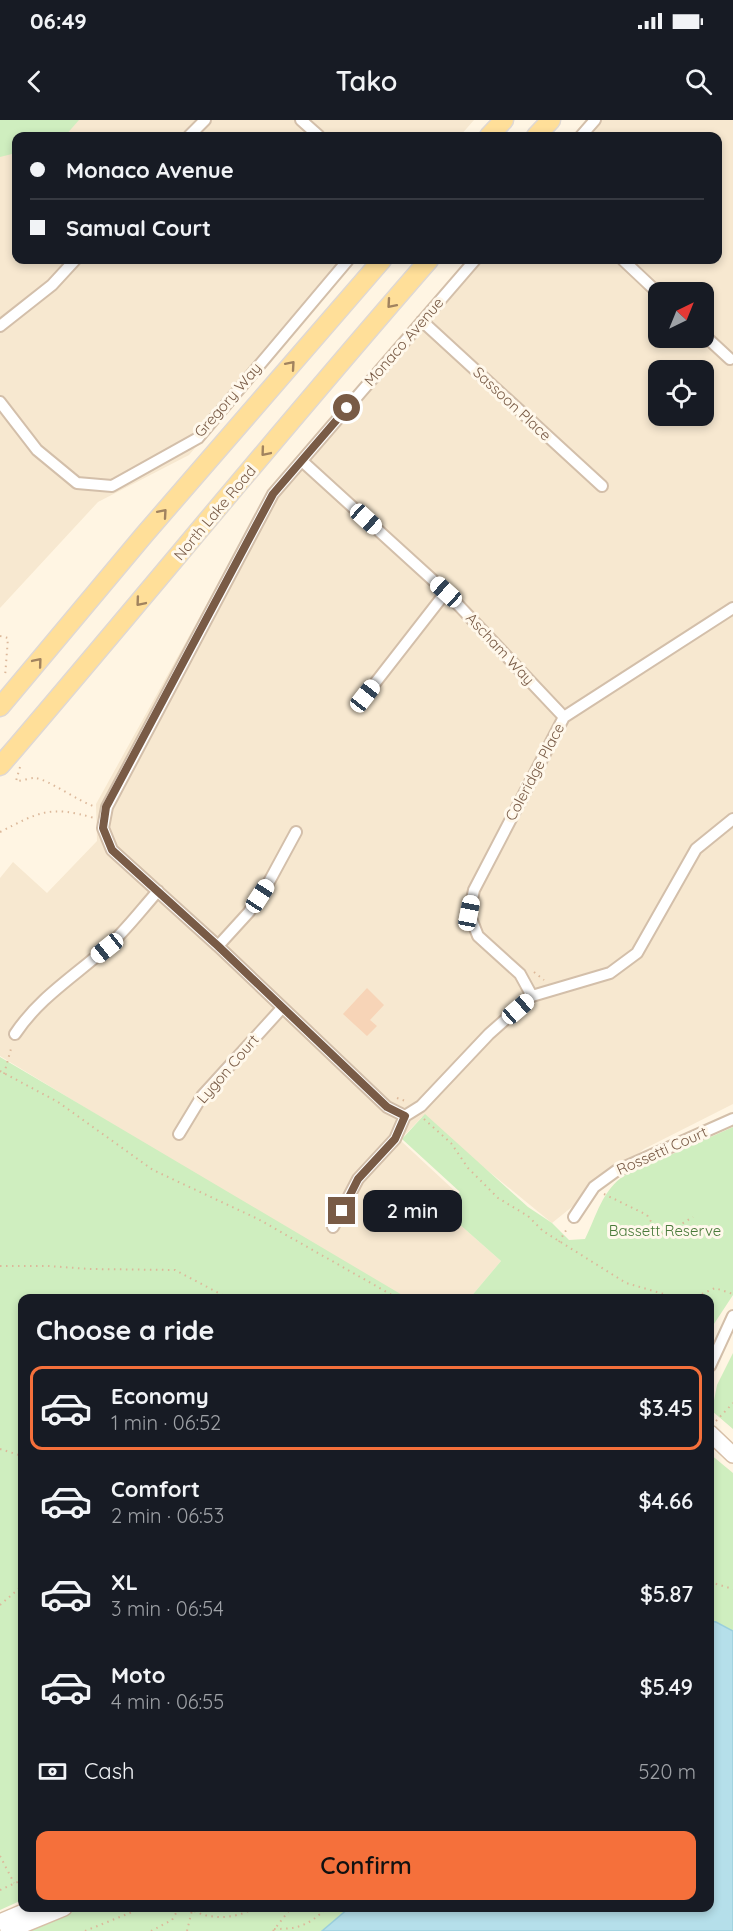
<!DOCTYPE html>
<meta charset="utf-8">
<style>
body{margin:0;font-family:Quicksand,sans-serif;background:#20242c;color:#f1f3f6;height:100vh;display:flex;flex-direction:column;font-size:22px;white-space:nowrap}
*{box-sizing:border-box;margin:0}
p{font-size:20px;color:#9ea1a6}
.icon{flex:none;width:33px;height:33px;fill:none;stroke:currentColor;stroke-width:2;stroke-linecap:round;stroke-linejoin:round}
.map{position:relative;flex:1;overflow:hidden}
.details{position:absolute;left:18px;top:1174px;width:696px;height:618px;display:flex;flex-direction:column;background:#171b24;border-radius:12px;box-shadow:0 3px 9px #0003}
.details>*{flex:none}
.top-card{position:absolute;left:12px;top:12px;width:710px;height:132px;border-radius:12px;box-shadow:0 3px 9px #0003;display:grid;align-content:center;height:132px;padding:0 18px;background:#171b24}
.needle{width:39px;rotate:43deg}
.controls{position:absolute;left:648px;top:162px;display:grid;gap:12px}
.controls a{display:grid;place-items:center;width:66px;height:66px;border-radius:12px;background:#171b24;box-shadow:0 3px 9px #0003;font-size:30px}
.end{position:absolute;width:27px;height:27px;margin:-14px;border:8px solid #795b46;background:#fff;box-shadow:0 0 0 3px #fff}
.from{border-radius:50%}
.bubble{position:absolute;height:42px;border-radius:12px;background:#171b24;box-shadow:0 3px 9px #0003;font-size:20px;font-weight:600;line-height:42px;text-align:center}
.car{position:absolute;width:18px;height:36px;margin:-18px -9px;border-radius:8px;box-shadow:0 0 4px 2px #0007;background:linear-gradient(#fff 24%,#345 0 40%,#fff 0 76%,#345 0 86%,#fff 0)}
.top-card b{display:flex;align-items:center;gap:21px;height:57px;font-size:22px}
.top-card b+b{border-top:2px solid #363941}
.top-card i{width:15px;height:15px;background:#f1f3f6}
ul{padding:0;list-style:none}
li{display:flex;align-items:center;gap:18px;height:84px;margin:0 12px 9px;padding:0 6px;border:3px solid transparent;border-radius:12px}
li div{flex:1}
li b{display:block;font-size:22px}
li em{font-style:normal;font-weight:600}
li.current{border-color:#f5703b}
li>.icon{width:54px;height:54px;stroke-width:1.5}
h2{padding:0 18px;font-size:27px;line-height:72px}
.pay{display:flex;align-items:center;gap:15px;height:66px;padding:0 18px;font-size:22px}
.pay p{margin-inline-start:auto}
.primary-button{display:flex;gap:12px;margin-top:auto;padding:12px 18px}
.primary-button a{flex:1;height:69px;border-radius:12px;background:#f5703b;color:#111;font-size:24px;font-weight:600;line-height:69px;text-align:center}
.status{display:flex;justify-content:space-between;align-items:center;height:42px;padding:0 30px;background:#171b24;direction:ltr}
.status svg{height:16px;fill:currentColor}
header{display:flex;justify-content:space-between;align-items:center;height:78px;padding:0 18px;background:#171b24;font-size:27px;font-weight:600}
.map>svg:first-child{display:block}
.residential{fill:#f7e8d0;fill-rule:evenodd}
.green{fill:#cfeebf}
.water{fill:#b5dfea;stroke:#9acfdd;stroke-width:1.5}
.building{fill:#f7d4b7}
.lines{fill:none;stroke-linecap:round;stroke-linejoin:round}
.street-casing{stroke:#d3bfaa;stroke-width:14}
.secondary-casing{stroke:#d7bfa7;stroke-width:18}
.primary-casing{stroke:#dfd8d3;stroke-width:21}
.path{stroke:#dcb89a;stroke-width:2;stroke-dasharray:1.5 4.5;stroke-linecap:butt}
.street{stroke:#fff;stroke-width:10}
.secondary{stroke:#fff;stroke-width:15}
.primary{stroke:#ffdf99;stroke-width:18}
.oneway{stroke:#a1835f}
.route{stroke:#795b46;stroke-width:8}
.labels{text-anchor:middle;stroke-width:6;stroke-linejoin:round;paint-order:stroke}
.street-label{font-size:15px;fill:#795b46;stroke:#fff8eb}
.park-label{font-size:15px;fill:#497a3a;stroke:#fff8eb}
</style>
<div class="status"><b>06:49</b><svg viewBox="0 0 49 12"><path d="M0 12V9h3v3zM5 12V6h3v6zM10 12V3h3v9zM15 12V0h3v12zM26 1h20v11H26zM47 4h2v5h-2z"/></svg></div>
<header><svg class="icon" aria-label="back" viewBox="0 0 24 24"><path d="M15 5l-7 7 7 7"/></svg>Tako<svg class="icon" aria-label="search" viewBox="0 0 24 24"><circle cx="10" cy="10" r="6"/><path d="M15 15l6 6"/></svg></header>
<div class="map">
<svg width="733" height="1811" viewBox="0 0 733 1811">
<rect width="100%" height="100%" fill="#fff5e3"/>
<path class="residential" d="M0 0H474L460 16H16V140H355L189 335 98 382 0 488Z
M586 0H733V984L644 1029 552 1103 422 997 400 1020 457 1073 441 1088 501 1141 469 1179H400L0 936V758L13 742 47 773 97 721 96 684 274 363 466 140H717V16H572ZM658 172H704V218H658ZM658 250H704V296H658Z"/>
<path class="green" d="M0 0H79L65 16H16V33L0 37Z
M0 937 409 1179H22V1780L0 1790Z
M425 994 528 1087 552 1103 569 1120 585 1119C597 1095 602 1070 625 1055L733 1007V1175L710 1210V1179H469L501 1141 441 1088 460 1072 402 1019Z
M733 1233V1309L712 1291 717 1265Z
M710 1334 733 1353V1511L716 1502 710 1501Z
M57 1788H349L322 1811H12Z"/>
<path class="water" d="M710 1501 716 1502 733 1511V1811H322L349 1788H710Z"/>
<path class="building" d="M367 868 384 885 370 900 377 906 367 916 343 894Z"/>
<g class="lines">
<g class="street-casing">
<path id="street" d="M301 0 319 16
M189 16 205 0
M581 16 595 0
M475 140 273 374 107 687 103 708 112 730 218 826 387 987 405 996 421 986 489 914 532 876 610 853 637 833 696 729 733 699
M623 140 658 173
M422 201 602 366
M0 206 52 165 75 140
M704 215 730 239
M0 282 37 330 77 363 112 366 198 318 348 140
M302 341 446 472 564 597
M365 576 446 472
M218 826 249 792 270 760 296 712
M532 876 520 854 478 816 469 793 474 770 564 597 733 488
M15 914C39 878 72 858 105 829 124 813 141 790 158 771
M179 1014 202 976 282 888
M574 1097 594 1067 616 1051 733 999
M333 1107 358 1059 395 1019 405 996
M710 1246 733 1196"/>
</g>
<g class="secondary-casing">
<path id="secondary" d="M710 1313 733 1335
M0 1802 33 1788
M8 1811 64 1788"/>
</g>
<g class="primary-casing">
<path id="primary" d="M489 16 504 0
M536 16 551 0
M0 587 144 415 382 140
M0 646C144 478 284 306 429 140"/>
</g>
<path class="path" d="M0 516 8 518 5 557
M20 647 16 661C22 661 29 658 35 658 48 659 79 682 96 687
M0 712C39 692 50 685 94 698
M534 852 544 860
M0 951 58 982 153 1050 258 1099 399 1179
M4 954 12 925
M397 978 408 982
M424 999 451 1023 468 1048 498 1078 528 1096 543 1111 626 1163 681 1179
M604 1074 647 1095 656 1110 661 1114 668 1112 693 1097
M559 1122 568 1107
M0 1146H48L90 1149 175 1150 230 1179
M691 1179 715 1168 733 1174
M716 1301 733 1283
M0 1329 22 1336
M710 1462 733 1469
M0 1485 22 1466
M0 1736 14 1763
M0 1770 22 1760
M189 1788C209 1801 235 1799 255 1788
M274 1809C300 1809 308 1805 327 1788
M85 1811 142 1788
M151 1811 172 1800 179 1788
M187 1811 192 1790
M273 1811 291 1788"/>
<use href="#street" class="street"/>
<use href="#secondary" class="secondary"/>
<use href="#primary" class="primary"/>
</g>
<defs><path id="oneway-chevron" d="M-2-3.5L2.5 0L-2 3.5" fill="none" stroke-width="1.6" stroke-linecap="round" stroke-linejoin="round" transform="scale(1.5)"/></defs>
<g class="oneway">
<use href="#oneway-chevron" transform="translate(391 184) rotate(131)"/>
<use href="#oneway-chevron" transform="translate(291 245) rotate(-49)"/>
<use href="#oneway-chevron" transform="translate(265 332) rotate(130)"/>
<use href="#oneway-chevron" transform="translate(163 393) rotate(-49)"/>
<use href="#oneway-chevron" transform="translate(140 482) rotate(130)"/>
<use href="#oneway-chevron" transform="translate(38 542) rotate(-50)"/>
</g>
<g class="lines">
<path class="route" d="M342 1091 358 1059 395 1019 405 996 387 987 218 826 112 730 103 708 106 687 273 374 347 288"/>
</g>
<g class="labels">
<g class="street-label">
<text transform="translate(404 222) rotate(-49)" y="5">Monaco Avenue</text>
<text transform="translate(228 280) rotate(-49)" y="5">Gregory Way</text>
<text transform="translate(512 284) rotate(43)" y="5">Sassoon Place</text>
<text transform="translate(215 393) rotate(-50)" y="5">North Lake Road</text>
<text transform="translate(500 529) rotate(47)" y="5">Ascham Way</text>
<text transform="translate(535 652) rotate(-62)" y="5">Coleridge Place</text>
<text transform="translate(228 949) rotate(-49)" y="5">Lygon Court</text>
<text transform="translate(662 1031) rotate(-24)" y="5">Rossetti Court</text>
</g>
<g class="park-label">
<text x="665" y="1116">Bassett Reserve</text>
</g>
</g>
</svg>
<div class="controls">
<a><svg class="needle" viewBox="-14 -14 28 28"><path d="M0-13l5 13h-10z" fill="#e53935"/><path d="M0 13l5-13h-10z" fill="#9ea1a6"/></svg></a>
<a><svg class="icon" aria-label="locate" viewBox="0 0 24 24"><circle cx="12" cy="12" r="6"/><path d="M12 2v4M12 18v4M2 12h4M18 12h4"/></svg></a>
</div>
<i class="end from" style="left:347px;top:288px"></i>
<i class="end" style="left:342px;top:1091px"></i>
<div class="bubble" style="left:363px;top:1070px;width:99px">2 min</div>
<i class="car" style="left:366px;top:399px;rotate:132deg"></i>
<i class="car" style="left:446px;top:472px;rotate:312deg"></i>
<i class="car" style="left:365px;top:576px;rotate:38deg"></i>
<i class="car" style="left:260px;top:776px;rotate:33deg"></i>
<i class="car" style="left:469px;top:793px;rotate:11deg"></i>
<i class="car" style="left:107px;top:828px;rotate:231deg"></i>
<i class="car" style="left:518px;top:889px;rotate:49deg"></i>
<div class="top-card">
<b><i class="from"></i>Monaco Avenue</b>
<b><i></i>Samual Court</b>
</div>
<section class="details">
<h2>Choose a ride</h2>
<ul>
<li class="current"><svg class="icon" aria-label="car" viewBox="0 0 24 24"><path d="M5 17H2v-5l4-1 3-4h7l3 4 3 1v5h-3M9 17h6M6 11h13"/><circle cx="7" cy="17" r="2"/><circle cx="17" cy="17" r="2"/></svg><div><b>Economy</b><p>1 min · 06:52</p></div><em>$3.45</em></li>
<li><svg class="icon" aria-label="car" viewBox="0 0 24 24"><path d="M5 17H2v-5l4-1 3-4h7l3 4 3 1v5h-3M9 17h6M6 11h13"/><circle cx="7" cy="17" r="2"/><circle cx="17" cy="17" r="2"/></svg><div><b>Comfort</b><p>2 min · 06:53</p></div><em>$4.66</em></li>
<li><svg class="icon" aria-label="car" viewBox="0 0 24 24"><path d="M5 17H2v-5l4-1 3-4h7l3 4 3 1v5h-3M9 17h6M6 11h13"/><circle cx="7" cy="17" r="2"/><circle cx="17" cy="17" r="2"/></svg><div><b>XL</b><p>3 min · 06:54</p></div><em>$5.87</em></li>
<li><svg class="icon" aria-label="car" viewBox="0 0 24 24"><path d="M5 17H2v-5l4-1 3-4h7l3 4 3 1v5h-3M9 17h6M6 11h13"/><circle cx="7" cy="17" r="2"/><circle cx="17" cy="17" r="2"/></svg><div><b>Moto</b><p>4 min · 06:55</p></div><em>$5.49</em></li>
</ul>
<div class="pay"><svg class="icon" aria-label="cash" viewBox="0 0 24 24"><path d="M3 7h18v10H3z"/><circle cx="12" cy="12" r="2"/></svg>Cash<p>520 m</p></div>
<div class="primary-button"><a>Confirm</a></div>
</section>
</div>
